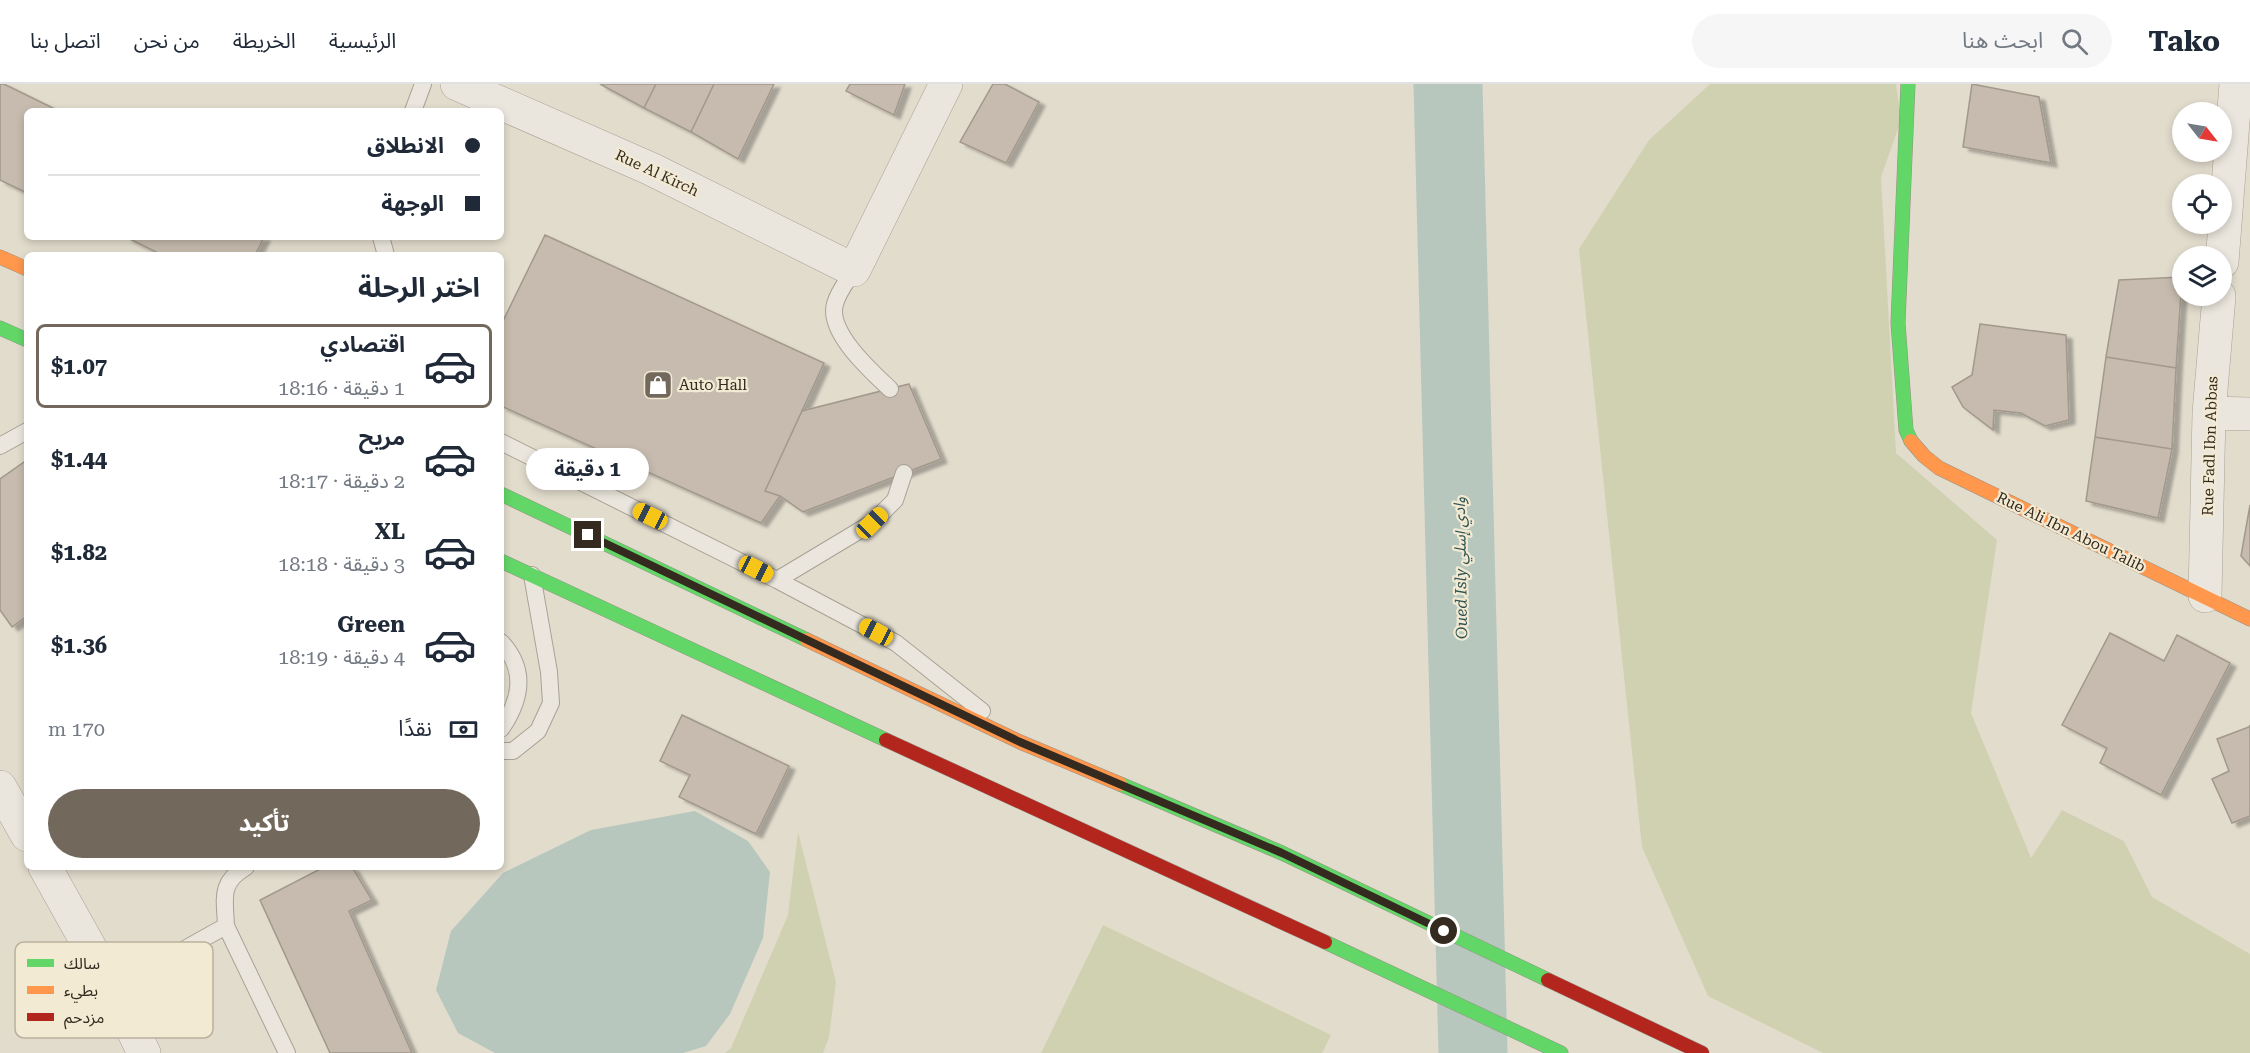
<!DOCTYPE html>
<html lang="ar">
<meta charset="utf-8">
<style>
body{margin:0;font-family:"Roboto Serif","Noto Sans Arabic",serif;background:#f6f6f7;color:#1f2937;direction:rtl;height:100vh;display:flex;flex-direction:column;font-size:22px;white-space:nowrap}
*{box-sizing:border-box;margin:0}
p{font-size:20px;color:#747a83}
.icon{flex:none;width:33px;height:33px;fill:none;stroke:currentColor;stroke-width:2;stroke-linecap:round;stroke-linejoin:round}
.map{position:relative;flex:1;overflow:hidden;direction:ltr}
.details{position:absolute;left:24px;top:168px;width:480px;height:618px;display:flex;flex-direction:column;background:#fff;border-radius:9px;box-shadow:0 3px 9px #0003;direction:rtl}
.details>*{flex:none}
.top-card{position:absolute;left:24px;top:24px;width:480px;height:132px;border-radius:9px;box-shadow:0 3px 9px #0003;direction:rtl;display:grid;align-content:center;height:132px;padding:0 24px;background:#fff}
.needle{width:39px;rotate:121deg}
.controls{position:absolute;left:2172px;top:18px;display:grid;gap:12px}
.controls a{display:grid;place-items:center;width:60px;height:60px;border-radius:50%;background:#fff;box-shadow:0 3px 9px #0003;font-size:30px}
.end{position:absolute;width:27px;height:27px;margin:-14px;border:8px solid #352a1f;background:#fff;box-shadow:0 0 0 3px #fff}
.from{border-radius:50%}
.bubble{position:absolute;height:42px;border-radius:21px;background:#fff;box-shadow:0 3px 9px #0003;font-size:20px;font-weight:700;line-height:42px;text-align:center;direction:rtl}
.car{position:absolute;width:18px;height:36px;margin:-18px -9px;border-radius:8px;box-shadow:0 0 4px 2px #0007;background:linear-gradient(#f5c518 24%,#345 0 40%,#f5c518 0 76%,#345 0 86%,#f5c518 0)}
.top-card b{display:flex;align-items:center;gap:21px;height:57px;font-size:22px}
.top-card b+b{border-top:2px solid #e0e1e3}
.top-card i{width:15px;height:15px;background:#1f2937}
ul{padding:0;list-style:none}
li{display:flex;align-items:center;gap:18px;height:84px;margin:0 12px 9px;padding:0 12px;border:3px solid transparent;border-radius:9px}
li div{flex:1}
li b{display:block;font-size:22px}
li em{font-style:normal;font-weight:700}
li.on{border-color:#72685c}
li>.icon{width:54px;height:54px;stroke-width:1.5}
h2{padding:0 24px;font-size:27px;line-height:72px}
.pay{display:flex;align-items:center;gap:15px;height:66px;padding:0 24px;font-size:22px}
.pay p{margin-inline-start:auto}
.primary-button{display:flex;gap:12px;margin-top:auto;padding:12px 24px}
.primary-button a{flex:1;height:69px;border-radius:36px;background:#72685c;color:#fff;font-size:24px;font-weight:700;line-height:69px;text-align:center}
header{display:flex;align-items:center;gap:36px;box-sizing:border-box;height:84px;padding:0 30px;background:#fff;border-bottom:2px solid #e0e1e3}
header strong{font-size:28px}
nav{display:flex;gap:33px;margin-inline-start:auto;font-size:21px}
.search{width:420px;height:54px;background:#f6f6f7;display:flex;align-items:center;gap:15px;box-sizing:border-box;padding:0 21px;border-radius:33px;color:#747a83;font-size:22px}
.map>svg:first-child{display:block}
.green{fill:#d0d1b0}
.water{fill:#b7c7be}
.lines{fill:none;stroke-linecap:round;stroke-linejoin:round}
.river{stroke:#b7c7be;stroke-width:69}
.building{fill:#c6bbae;stroke:#a2988c;stroke-width:1.5;filter:url(#shadow)}
.lane-casing{stroke:#a7a196;stroke-width:18}
.street-casing{stroke:#a7a196;stroke-width:34}
.fast-casing{stroke:#979186;stroke-width:15}
.slow-casing{stroke:#979186;stroke-width:15}
.jam-casing{stroke:#979186;stroke-width:15}
.lane{stroke:#eae6dd;stroke-width:16}
.street{stroke:#eae6dd;stroke-width:33}
.fast{stroke:#63d668;stroke-width:14}
.slow{stroke:#ff974d;stroke-width:14}
.jam{stroke:#b3261e;stroke-width:14}
.route{stroke:#352a1f;stroke-width:8}
.labels{text-anchor:middle;stroke-width:4.5;stroke-linejoin:round;paint-order:stroke}
.street-label{font-size:15px;fill:#352a1f;stroke:#f3ead3}
.poi-label{font-size:15px;fill:#352a1f;stroke:#f3ead3;text-anchor:start}
.water-label{font-size:16px;font-style:italic;fill:#2f5452;stroke:#f3ead3}
.key{fill:#f3ead3;stroke:#bab09d;stroke-width:1.5}
.key-label{font-size:16px;fill:#352a1f}
</style>
<header>
<strong>Tako</strong>
<div class="search"><svg class="icon" aria-label="search" viewBox="0 0 24 24"><circle cx="10" cy="10" r="6"/><path d="M15 15l6 6"/></svg>ابحث هنا</div>
<nav><a>الرئيسية</a><a>الخريطة</a><a>من نحن</a><a>اتصل بنا</a></nav>
</header>
<div class="map">
<svg width="2250" height="969" viewBox="0 0 2250 969">
<defs>
<filter id="shadow"><feDropShadow dx="6" dy="4" stdDeviation="1.5" flood-color="#0004"/></filter>
</defs>
<rect width="100%" height="100%" fill="#e2dccd"/>
<path class="green" d="M1710 0H1896L1901 36 1881 93 1896 369 1997 456 1971 629 2031 774 2062 726 2124 757 2152 813 2250 870V969H1823L1708 912 1642 763 1579 165 1649 56Z
M798 748 836 898 829 953 823 969H725L731 964 788 831Z
M1103 841 1331 951 1322 969H1041Z"/>
<path class="water" d="M695 727 748 757 770 788 763 854 730 930 706 962 683 969H495L458 949 436 906 451 847 503 789 591 746Z"/>
<g class="lines">
<path class="river" d="M1448 0 1473 969"/>
</g>
<path class="building" d="M0 0H4L59 27H27V109L0 96Z
M600 0H656L644 24Z
M656 0H714L691 48 644 24Z
M714 0H774L738 75 691 48Z
M850 0H905L894 31 846 7Z
M993 0H1005L1039 18 1006 79 960 58Z
M1972 0 2039 13 2051 79 1963 63Z
M545 151 824 279 765 407 780 412 761 439 501 322V241Z
M126 153H264L255 171H162Z
M2182 193 2176 284 2106 273 2119 196Z
M1980 240 2066 251 2069 336 2045 342 2021 329 1994 326 1993 346 1963 323 1952 303 1972 291Z
M2106 273 2176 284 2172 365 2095 353Z
M909 300 941 375 803 428 780 412 765 407 802 327Z
M2095 353 2172 365 2158 434 2086 417Z
M27 376V532L12 543 0 526V395Z
M2250 421V482L2241 472Z
M2110 549 2164 577 2177 551 2230 579 2161 711 2100 679 2107 664 2062 641Z
M682 631 789 682 756 750 679 713 690 691 660 677Z
M2250 641V732L2232 739 2212 695 2229 687 2217 655 2249 643Z
M324 783H352L372 816 349 827 412 969H330L260 816Z"/>
<g class="lines">
<g class="lane-casing">
<path id="lane" d="M413 27 423 0
M381 153 386 171
M854 186C847 197 838 208 835 220 827 248 871 287 890 305
M501 358 777 496 896 559 982 627
M0 362 27 347
M777 496 872 439 895 416 904 389
M501 558C527 586 521 616 501 645
M501 667H513L538 647 551 619 549 588 532 491
M226 842 287 969
M113 905 226 842C225 814 219 799 246 783"/>
</g>
<g class="street-casing">
<path id="street" d="M457 0 651 85 854 186 946 0
M2222 178 2236 0
M2209 329 2250 330
M2205 512 2209 329 2219 212
M0 703 27 751
M45 783 113 905 144 969"/>
</g>
<g class="fast-casing">
<path id="fast" d="M1908 0 1898 239 1906 346 1911 357
M0 244 27 256
M501 410 807 556
M501 477 886 656
M1120 700 1282 769 1548 896
M1325 858 1561 969"/>
</g>
<g class="slow-casing">
<path id="slow" d="M0 173 27 185
M1911 357 1924 372 1939 384 2250 535
M807 556 1020 658 1120 700"/>
</g>
<g class="jam-casing">
<path id="jam" d="M886 656 1325 858
M1548 896 1702 969"/>
</g>
<use href="#lane" class="lane"/>
<use href="#street" class="street"/>
<use href="#fast" class="fast"/>
<use href="#slow" class="slow"/>
<use href="#jam" class="jam"/>
</g>
<g class="lines">
<path class="route" d="M588 451 1020 658 1282 769 1444 847"/>
</g>
<defs>
<g id="shop-square" transform="scale(1.5)"><rect x="-9" y="-9" width="18" height="18" rx="4" fill="#72685c" stroke="#f3ead3"/><path d="M-5-2.5h2.3a2.7 3.5 0 0 1 5.4 0H5L5.5 6h-11ZM-1.5-2.5h3a1.5 2.3 0 0 0-3 0Z" fill="#fff"/></g>
</defs>
<g fill-rule="evenodd">
<use href="#shop-square" x="658" y="301"/>
</g>
<g class="labels">
<g class="street-label">
<text transform="translate(657 89) rotate(25)" y="5">Rue Al Kirch</text>
<text transform="translate(2210 362) rotate(-88)" y="5">Rue Fadl Ibn Abbas</text>
<text transform="translate(2071 448) rotate(26)" y="5">Rue Ali Ibn Abou Talib</text>
</g>
<g class="poi-label">
<text x="679" y="306">Auto Hall</text>
</g>
<g class="water-label">
<text transform="translate(1460 484) rotate(-91)" y="6">Oued Isly وادي إسلي</text>
</g>
</g>
<rect x="15" y="858" width="198" height="96" rx="9" class="key"/>
<rect x="27" y="875" width="27" height="8" fill="#63d668"/>
<rect x="27" y="902" width="27" height="8" fill="#ff974d"/>
<rect x="27" y="929" width="27" height="8" fill="#b3261e"/>
<g class="key-label">
<text x="64" y="885">سالك</text>
<text x="64" y="912">بطيء</text>
<text x="64" y="939">مزدحم</text>
</g>
</svg>
<div class="controls">
<a><svg class="needle" viewBox="-14 -14 28 28"><path d="M0-13l5 13h-10z" fill="#e53935"/><path d="M0 13l5-13h-10z" fill="#747a83"/></svg></a>
<a><svg class="icon" aria-label="locate" viewBox="0 0 24 24"><circle cx="12" cy="12" r="6"/><path d="M12 2v4M12 18v4M2 12h4M18 12h4"/></svg></a>
<a><svg class="icon" aria-label="layers" viewBox="0 0 24 24"><path d="M12 4l9 5-9 5-9-5zM3 14l9 5 9-5"/></svg></a>
</div>
<i class="end from" style="left:1444px;top:847px"></i>
<i class="end" style="left:588px;top:451px"></i>
<div class="bubble" style="left:526px;top:364px;width:123px">1 دقيقة</div>
<i class="car" style="left:650px;top:432px;rotate:296deg"></i>
<i class="car" style="left:872px;top:439px;rotate:45deg"></i>
<i class="car" style="left:756px;top:485px;rotate:117deg"></i>
<i class="car" style="left:876px;top:548px;rotate:298deg"></i>
<div class="top-card">
<b><i class="from"></i>الانطلاق</b>
<b><i></i>الوجهة</b>
</div>
<section class="details">
<h2>اختر الرحلة</h2>
<ul>
<li class="on"><svg class="icon" aria-label="car" viewBox="0 0 24 24"><path d="M5 17H2v-5l4-1 3-4h7l3 4 3 1v5h-3M9 17h6M6 11h13"/><circle cx="7" cy="17" r="2"/><circle cx="17" cy="17" r="2"/></svg><div><b>اقتصادي</b><p>1 دقيقة · 18:16</p></div><em>$1.07</em></li>
<li><svg class="icon" aria-label="car" viewBox="0 0 24 24"><path d="M5 17H2v-5l4-1 3-4h7l3 4 3 1v5h-3M9 17h6M6 11h13"/><circle cx="7" cy="17" r="2"/><circle cx="17" cy="17" r="2"/></svg><div><b>مريح</b><p>2 دقيقة · 18:17</p></div><em>$1.44</em></li>
<li><svg class="icon" aria-label="car" viewBox="0 0 24 24"><path d="M5 17H2v-5l4-1 3-4h7l3 4 3 1v5h-3M9 17h6M6 11h13"/><circle cx="7" cy="17" r="2"/><circle cx="17" cy="17" r="2"/></svg><div><b>XL</b><p>3 دقيقة · 18:18</p></div><em>$1.82</em></li>
<li><svg class="icon" aria-label="car" viewBox="0 0 24 24"><path d="M5 17H2v-5l4-1 3-4h7l3 4 3 1v5h-3M9 17h6M6 11h13"/><circle cx="7" cy="17" r="2"/><circle cx="17" cy="17" r="2"/></svg><div><b>Green</b><p>4 دقيقة · 18:19</p></div><em>$1.36</em></li>
</ul>
<div class="pay"><svg class="icon" aria-label="cash" viewBox="0 0 24 24"><path d="M3 7h18v10H3z"/><circle cx="12" cy="12" r="2"/></svg>نقدًا<p>170 m</p></div>
<div class="primary-button"><a>تأكيد</a></div>
</section>
</div>
